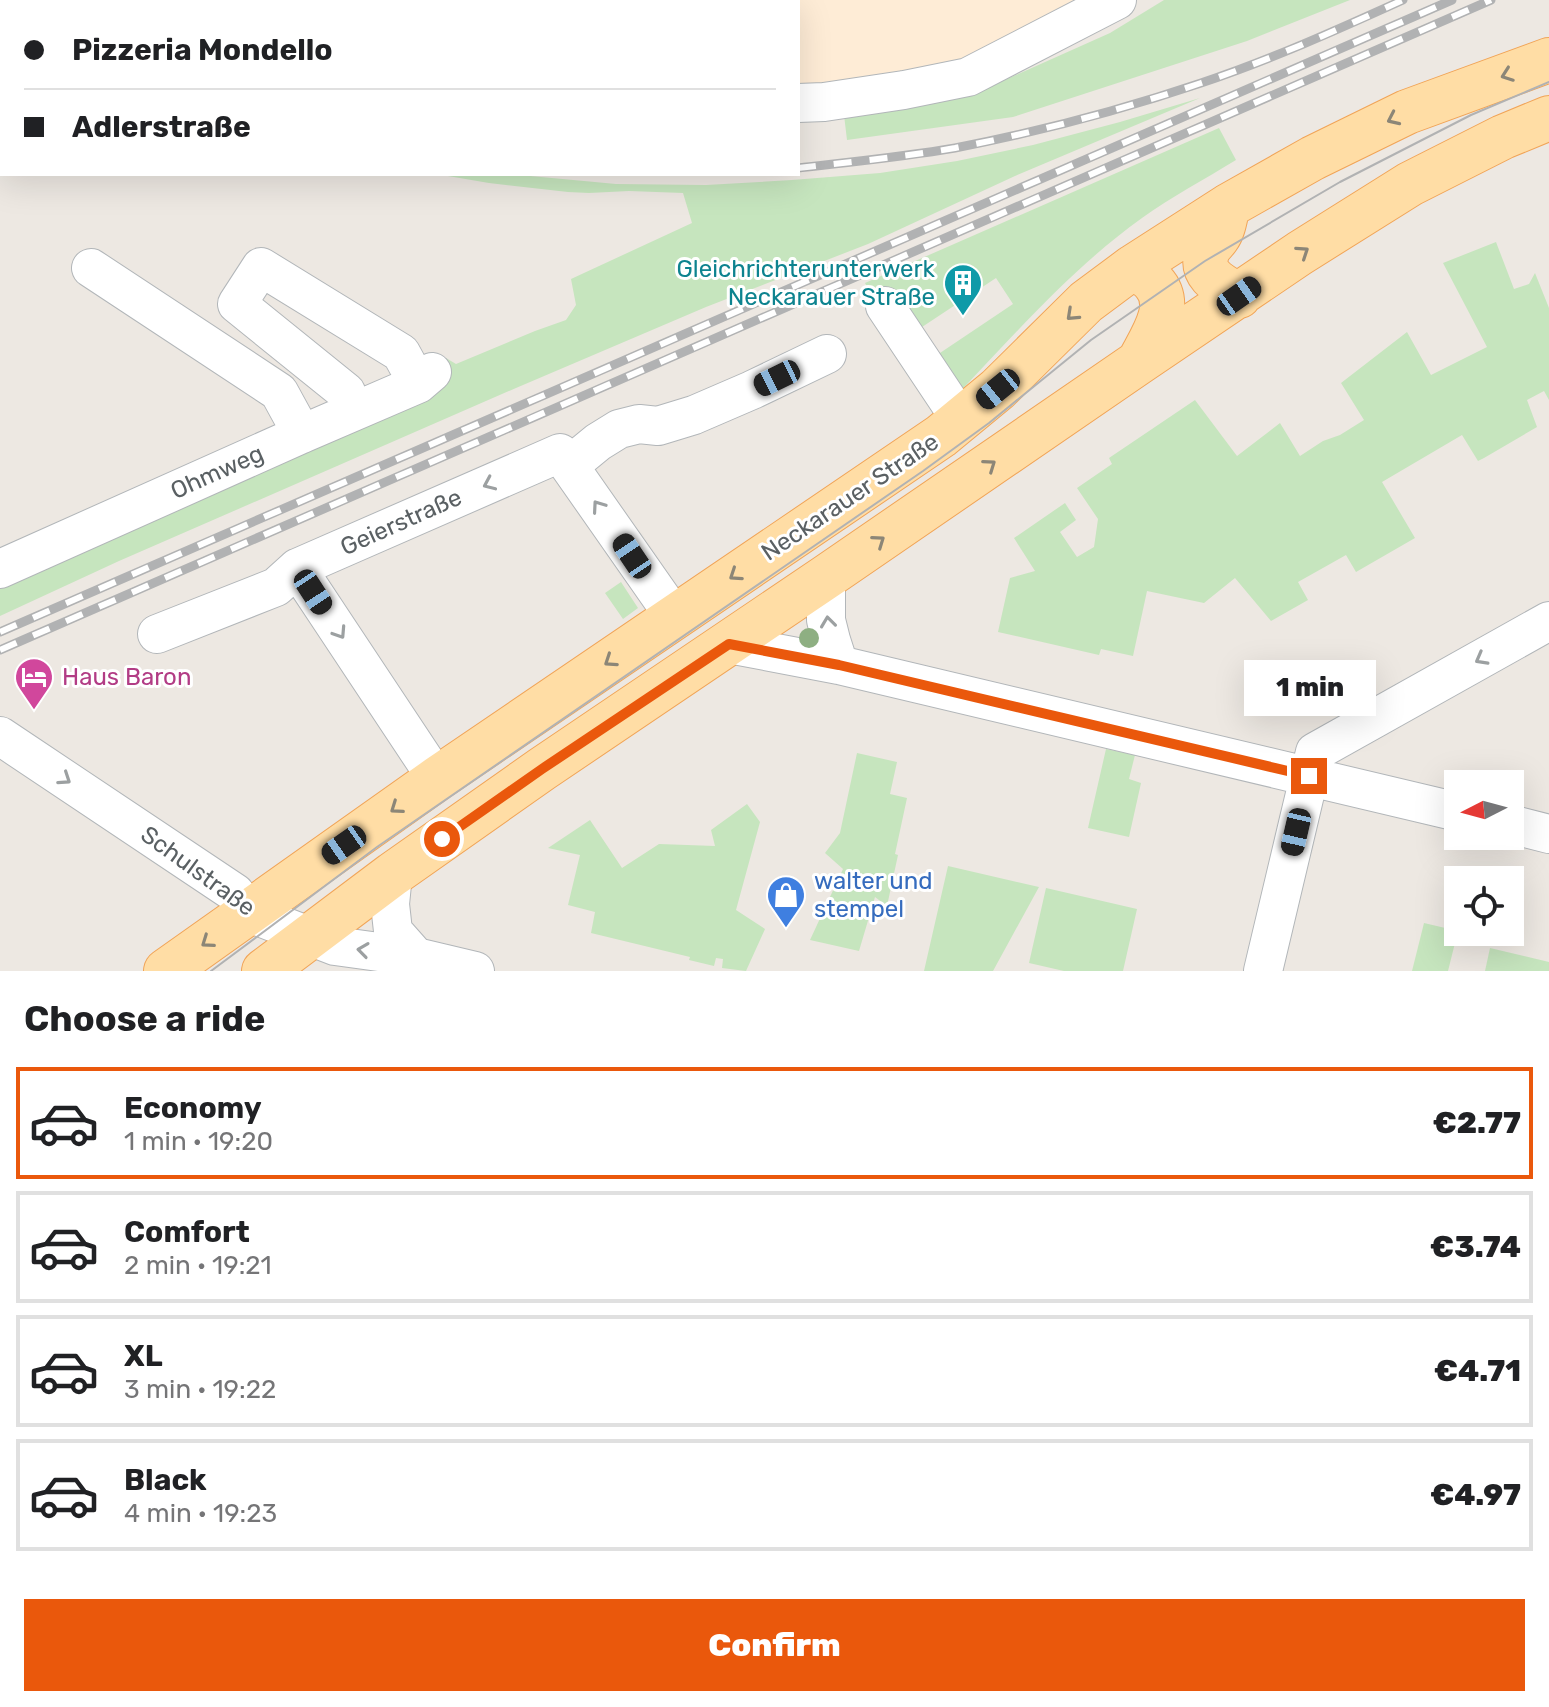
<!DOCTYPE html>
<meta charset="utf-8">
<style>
body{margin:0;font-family:Rubik,sans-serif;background:#f6f6f6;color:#202124;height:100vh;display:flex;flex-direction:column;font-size:30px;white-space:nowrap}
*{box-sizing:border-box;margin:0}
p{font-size:26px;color:#757577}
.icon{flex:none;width:44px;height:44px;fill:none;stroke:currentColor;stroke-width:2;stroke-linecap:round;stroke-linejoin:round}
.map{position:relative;height:971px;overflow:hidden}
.drawer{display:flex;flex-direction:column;background:#fff;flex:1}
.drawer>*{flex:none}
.guide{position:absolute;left:0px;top:0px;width:800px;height:176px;box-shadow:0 8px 32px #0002;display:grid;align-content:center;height:176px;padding:0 24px;background:#fff}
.needle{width:52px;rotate:264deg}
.fabs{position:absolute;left:1444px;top:770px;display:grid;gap:16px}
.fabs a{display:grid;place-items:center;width:80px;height:80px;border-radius:0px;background:#fff;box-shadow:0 8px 32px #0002;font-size:40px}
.end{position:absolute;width:36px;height:36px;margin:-18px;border:10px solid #ea580c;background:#fff;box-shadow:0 0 0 4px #fff}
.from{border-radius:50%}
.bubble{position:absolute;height:56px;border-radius:0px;background:#fff;box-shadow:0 8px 32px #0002;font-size:26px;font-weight:800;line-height:56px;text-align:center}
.car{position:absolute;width:24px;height:48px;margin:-24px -12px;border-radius:10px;box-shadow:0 0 6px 2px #0007;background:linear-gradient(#222 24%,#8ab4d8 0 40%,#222 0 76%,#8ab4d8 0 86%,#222 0)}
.guide b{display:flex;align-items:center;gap:28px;height:76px;font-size:30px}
.guide b+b{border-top:2px solid #e0e0e0}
.guide i{width:20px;height:20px;background:#202124}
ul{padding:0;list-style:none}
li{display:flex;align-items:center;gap:24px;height:112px;margin:0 16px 12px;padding:0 8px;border:4px solid #e0e0e0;border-radius:0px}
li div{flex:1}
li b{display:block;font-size:30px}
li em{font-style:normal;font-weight:800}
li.active{border-color:#ea580c}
li>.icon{width:72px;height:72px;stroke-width:1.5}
h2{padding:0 24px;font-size:36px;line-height:96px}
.primary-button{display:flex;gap:16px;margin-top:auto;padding:16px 24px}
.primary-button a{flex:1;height:92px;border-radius:0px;background:#ea580c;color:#fff;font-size:32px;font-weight:800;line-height:92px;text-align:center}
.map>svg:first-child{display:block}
.commercial{fill:#feecd6}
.green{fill:#c6e5be}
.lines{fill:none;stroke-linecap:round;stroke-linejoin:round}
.minor-casing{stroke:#b2b6b9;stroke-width:40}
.major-casing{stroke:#f1a457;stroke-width:46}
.minor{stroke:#fff;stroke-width:38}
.major{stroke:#ffdda5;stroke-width:44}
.tram{stroke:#b1b2b3;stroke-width:2}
.rail-casing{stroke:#b1b2b3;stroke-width:9}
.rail{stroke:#fff;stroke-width:6;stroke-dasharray:18;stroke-linecap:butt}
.tree{fill:#8eaf82}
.oneway{stroke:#8c8677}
.oneway2{stroke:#9ca0a1}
.route{stroke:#ea580c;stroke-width:10}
.labels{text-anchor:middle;stroke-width:6;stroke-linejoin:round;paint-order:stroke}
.culture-label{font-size:24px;fill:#0d838f;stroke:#fff;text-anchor:end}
.street-label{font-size:24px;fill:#5a6063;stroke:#fff}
.hotel-label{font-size:24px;fill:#b23c85;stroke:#fff;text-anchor:start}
.shop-label{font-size:24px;fill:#366cbe;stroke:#fff;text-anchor:start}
</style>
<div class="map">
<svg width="1549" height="971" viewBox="0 0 1549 971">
<rect width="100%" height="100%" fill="#ede8e2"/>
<path class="commercial" d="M461 0H1099L996 51 905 81 798 88V2H464Z"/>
<path class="green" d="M1164 0H1350L1247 41 1013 117 847 140 844 115 971 95 1110 33Z
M1200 98 1015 176 868 244 706 307 516 388 119 561 0 616V579L443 381 446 358 456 364 535 331 566 320 576 305 571 279 692 223 683 193 629 191 589 193 568 192 489 183 436 174H509L616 184 706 185 792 180 880 173 957 161 1033 145 1120 122Z
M1219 128 1236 160C1205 179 1171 197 1142 218 1072 268 1014 335 955 397L934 357 1013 304 996 278 916 331 887 324 865 283Z
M1496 242 1514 289 1529 284 1535 273 1549 308V400L1544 391 1527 400 1537 427 1484 458 1478 461 1462 435 1382 482 1415 538 1356 572 1346 555 1298 582 1308 600 1271 621 1235 578 1204 603 1147 591 1133 656 1101 649 1099 655 998 632 1010 578 1035 571 1014 538 1065 503 1076 520 1060 532 1077 557 1094 547 1098 519 1077 488 1112 464 1109 458 1195 400 1237 456 1280 423 1300 456 1323 441 1340 435 1364 420 1341 383 1407 332 1431 375 1487 347 1443 263Z
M621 582 638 608 623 619 605 593Z
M1106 749 1135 755 1129 779 1141 783 1129 837 1088 828Z
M857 753 897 762 890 794 907 798 895 854 898 855 887 906 875 897 859 951 810 940 843 869 825 853 840 833Z
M747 804 760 822 736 910 765 929 746 971 722 968 723 959 716 958 714 966 689 960 690 957 591 933 595 912 568 905 580 855 548 848 590 820 622 868 659 844 715 846 711 830Z
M948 866 1039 887 993 971H924Z
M1046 888 1137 909 1123 971H1064L1029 963Z
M1424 923 1458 931 1448 971H1412Z
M1490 948 1549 962V971H1485Z"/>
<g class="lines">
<g class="minor-casing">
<path id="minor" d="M437 0 440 2
M798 103 824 102 904 90 968 77 1117 0
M91 268 279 392 302 434
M885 306 961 420
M354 411 346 392 237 304 261 267 401 353 418 384
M570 465 598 442 619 429 639 424 658 426 694 415 752 390 827 354
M297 568 425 761 438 778
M0 569 302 434 418 384 432 372
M826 577V620L831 640 839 665
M157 634 276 587 297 568 560 453 674 616
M729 644 839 665 1458 812
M0 736 235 893 249 913 335 946 416 957 475 971
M1510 824 1549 834
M393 874 390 904 393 931 416 957
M1263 971 1315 752 1549 621"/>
</g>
<g class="major-casing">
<path id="major" d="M1228 206C1225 216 1224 229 1218 237 1214 243 1209 246 1207 253 1199 276 1223 286 1239 296
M1133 267C1140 272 1149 276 1154 283 1175 306 1150 340 1139 362
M166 971 438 778 941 436 998 389 1086 302 1133 267 1228 206 1313 158 1407 112 1549 60
M264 971 393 874 542 769 826 577 1139 362 1300 253 1410 184 1503 137 1549 118"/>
</g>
<use href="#minor" class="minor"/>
<use href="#major" class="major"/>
<path class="tram" d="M211 971 377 847 923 471 989 423 1091 340 1205 261 1340 182 1471 115 1549 82"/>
<g class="rail-casing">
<path id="rail" d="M0 32 2 33
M798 168C850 162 903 157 955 148 1038 132 1121 110 1201 83 1270 60 1337 30 1403 0
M0 632 1452 0
M0 650 1491 0"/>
</g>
<use href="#rail" class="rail"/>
</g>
<circle class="tree" cx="809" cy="638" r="10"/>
<defs><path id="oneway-chevron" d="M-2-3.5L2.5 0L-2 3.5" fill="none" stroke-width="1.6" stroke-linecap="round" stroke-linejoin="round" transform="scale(2)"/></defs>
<g class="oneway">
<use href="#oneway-chevron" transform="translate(1507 75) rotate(160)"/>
<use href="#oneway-chevron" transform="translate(1393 119) rotate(155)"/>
<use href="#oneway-chevron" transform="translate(1303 252) rotate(-34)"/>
<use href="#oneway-chevron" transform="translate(1072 315) rotate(137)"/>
<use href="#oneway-chevron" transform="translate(990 465) rotate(-35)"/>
<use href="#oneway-chevron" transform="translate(879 541) rotate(-35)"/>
<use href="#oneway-chevron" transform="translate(735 575) rotate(146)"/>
<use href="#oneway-chevron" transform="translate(610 661) rotate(146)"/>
<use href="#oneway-chevron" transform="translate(396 808) rotate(145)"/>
<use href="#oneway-chevron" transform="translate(207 942) rotate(145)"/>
</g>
<g class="oneway2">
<use href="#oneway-chevron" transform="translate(489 484) rotate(156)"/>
<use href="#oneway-chevron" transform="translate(598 506) rotate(-125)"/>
<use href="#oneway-chevron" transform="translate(828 622) rotate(-97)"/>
<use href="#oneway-chevron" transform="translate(340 633) rotate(57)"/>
<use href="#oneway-chevron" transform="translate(1481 659) rotate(151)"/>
<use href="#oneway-chevron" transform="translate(65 779) rotate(34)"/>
<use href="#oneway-chevron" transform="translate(363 950) rotate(-172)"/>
</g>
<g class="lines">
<path class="route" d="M442 839 542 769 729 644 839 665 1309 776"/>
</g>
<defs>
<g id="building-pin" transform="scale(2)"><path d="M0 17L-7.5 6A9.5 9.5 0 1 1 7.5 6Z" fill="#0f9aa8" stroke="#fff"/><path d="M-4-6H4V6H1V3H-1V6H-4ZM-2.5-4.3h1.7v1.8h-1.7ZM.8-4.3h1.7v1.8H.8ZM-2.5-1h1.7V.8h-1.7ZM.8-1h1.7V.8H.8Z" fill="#fff"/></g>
<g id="hotel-pin" transform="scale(2)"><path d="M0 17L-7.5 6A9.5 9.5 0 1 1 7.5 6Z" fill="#d1479c" stroke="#fff"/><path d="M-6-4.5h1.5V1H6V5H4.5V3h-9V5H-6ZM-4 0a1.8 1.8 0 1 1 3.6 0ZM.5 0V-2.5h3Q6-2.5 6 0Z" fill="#fff"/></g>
<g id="shop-pin" transform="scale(2)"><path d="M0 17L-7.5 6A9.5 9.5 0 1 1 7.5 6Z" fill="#3f7fe0" stroke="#fff"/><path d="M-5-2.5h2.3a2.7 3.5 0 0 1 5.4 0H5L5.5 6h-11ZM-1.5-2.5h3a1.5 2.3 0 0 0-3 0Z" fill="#fff"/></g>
</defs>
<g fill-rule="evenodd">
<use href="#building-pin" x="963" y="283"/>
<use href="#hotel-pin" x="34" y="677"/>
<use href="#shop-pin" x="786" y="895"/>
</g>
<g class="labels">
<g class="culture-label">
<text x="935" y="277">Gleichrichterunterwerk<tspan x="935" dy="28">Neckarauer Straße</tspan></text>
</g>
<g class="street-label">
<text transform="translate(217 472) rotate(-24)" y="8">Ohmweg</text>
<text transform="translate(850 497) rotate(-34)" y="8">Neckarauer Straße</text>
<text transform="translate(401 522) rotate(-24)" y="8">Geierstraße</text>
<text transform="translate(198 871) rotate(36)" y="8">Schulstraße</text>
</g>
<g class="hotel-label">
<text x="62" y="685">Haus Baron</text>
</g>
<g class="shop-label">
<text x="814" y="889">walter und<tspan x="814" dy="28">stempel</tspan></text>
</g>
</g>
</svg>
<div class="fabs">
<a><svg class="needle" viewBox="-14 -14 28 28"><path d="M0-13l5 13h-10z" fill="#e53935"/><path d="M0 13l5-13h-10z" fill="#757577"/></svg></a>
<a><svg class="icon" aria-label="locate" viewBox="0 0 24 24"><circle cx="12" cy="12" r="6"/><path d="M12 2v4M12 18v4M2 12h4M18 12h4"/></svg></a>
</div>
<i class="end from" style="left:442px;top:839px"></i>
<i class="end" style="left:1309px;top:776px"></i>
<div class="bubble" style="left:1244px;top:660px;width:132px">1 min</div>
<i class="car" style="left:1239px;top:296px;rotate:55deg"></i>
<i class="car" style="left:777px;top:378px;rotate:244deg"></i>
<i class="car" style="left:998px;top:389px;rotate:231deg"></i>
<i class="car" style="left:632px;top:556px;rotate:326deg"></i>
<i class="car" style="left:313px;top:592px;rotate:147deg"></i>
<i class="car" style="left:1296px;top:832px;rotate:193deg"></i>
<i class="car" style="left:344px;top:845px;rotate:235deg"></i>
<div class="guide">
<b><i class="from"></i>Pizzeria Mondello</b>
<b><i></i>Adlerstraße</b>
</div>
</div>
<section class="drawer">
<h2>Choose a ride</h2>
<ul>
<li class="active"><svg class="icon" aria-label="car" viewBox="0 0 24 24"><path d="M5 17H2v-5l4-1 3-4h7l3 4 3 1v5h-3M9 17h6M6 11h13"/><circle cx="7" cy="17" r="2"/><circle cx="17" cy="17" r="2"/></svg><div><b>Economy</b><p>1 min · 19:20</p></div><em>€2.77</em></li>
<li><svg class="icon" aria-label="car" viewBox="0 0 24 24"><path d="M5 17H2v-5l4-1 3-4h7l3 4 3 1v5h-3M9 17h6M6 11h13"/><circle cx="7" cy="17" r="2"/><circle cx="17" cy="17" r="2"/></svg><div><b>Comfort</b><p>2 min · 19:21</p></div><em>€3.74</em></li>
<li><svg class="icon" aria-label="car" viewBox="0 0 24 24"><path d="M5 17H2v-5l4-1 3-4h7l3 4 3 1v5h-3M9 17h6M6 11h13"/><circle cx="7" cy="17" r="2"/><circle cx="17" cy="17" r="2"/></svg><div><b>XL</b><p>3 min · 19:22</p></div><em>€4.71</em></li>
<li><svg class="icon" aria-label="car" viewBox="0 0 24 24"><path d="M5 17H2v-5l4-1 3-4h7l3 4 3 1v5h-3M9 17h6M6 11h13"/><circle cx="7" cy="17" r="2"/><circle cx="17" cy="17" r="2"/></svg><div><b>Black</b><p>4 min · 19:23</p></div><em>€4.97</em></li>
</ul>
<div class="primary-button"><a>Confirm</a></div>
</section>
